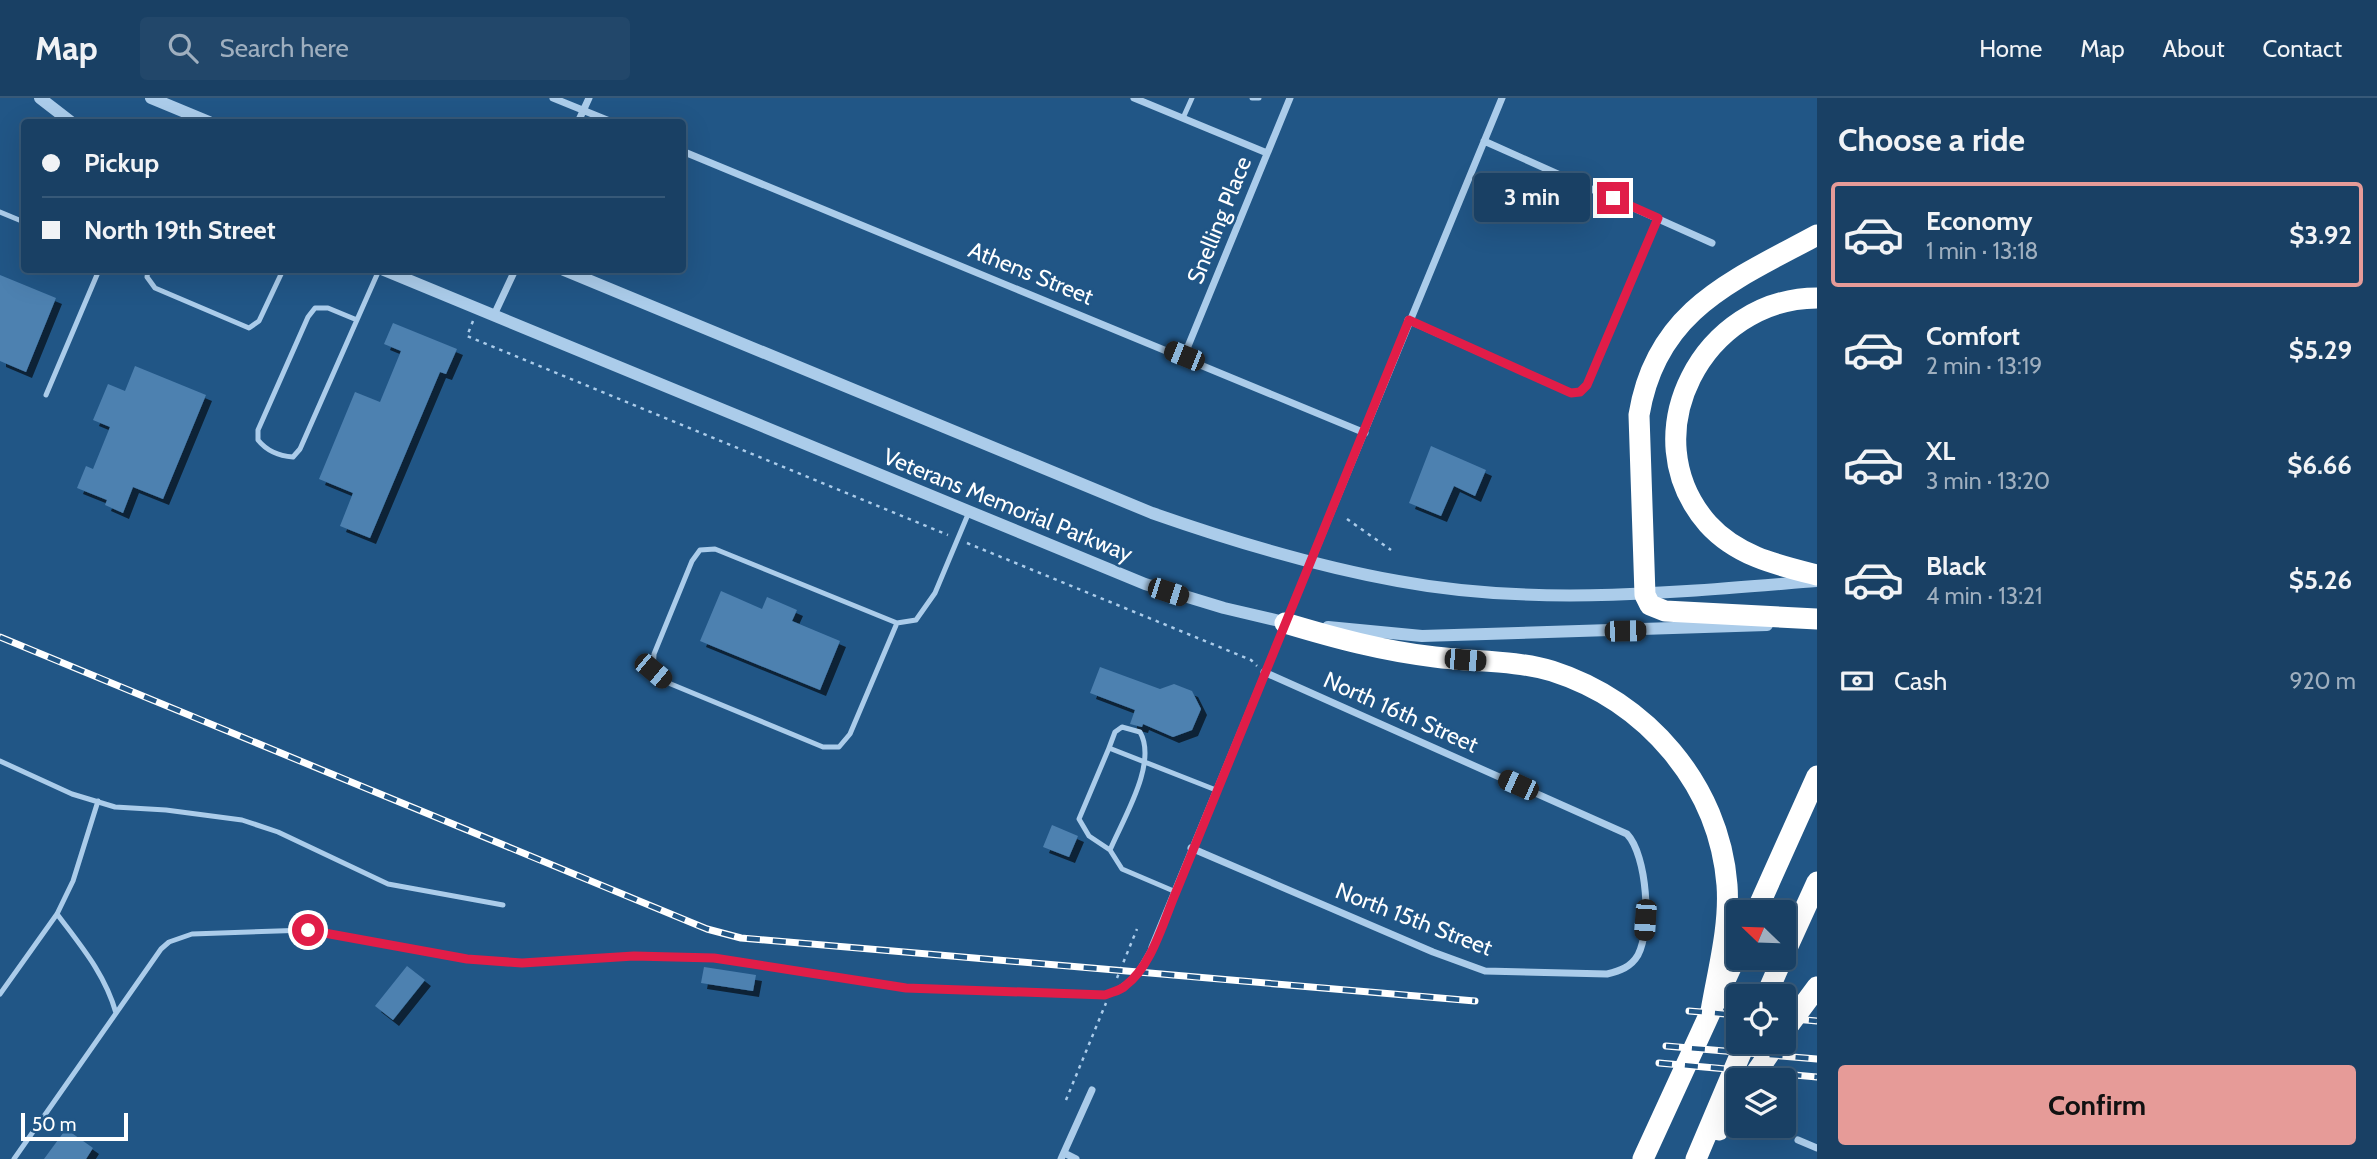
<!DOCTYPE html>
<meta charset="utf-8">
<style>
body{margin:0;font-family:Cabin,sans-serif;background:#22476a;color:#f1f3f6;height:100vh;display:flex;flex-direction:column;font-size:26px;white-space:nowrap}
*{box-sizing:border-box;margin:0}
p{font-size:23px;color:#9fafbf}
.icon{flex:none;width:38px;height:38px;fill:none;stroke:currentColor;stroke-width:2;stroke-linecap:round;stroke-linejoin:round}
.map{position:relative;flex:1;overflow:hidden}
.sheet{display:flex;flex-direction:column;background:#194064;width:560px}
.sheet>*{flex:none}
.hud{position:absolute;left:21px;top:21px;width:665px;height:154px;border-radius:7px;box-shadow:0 7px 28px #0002,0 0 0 2px #375978;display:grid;align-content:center;height:154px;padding:0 21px;background:#194064}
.needle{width:46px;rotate:293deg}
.buttons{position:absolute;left:1726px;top:802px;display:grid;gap:14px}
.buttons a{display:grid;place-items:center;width:70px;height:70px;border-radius:7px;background:#194064;box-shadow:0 7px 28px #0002,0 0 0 2px #375978;font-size:35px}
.scale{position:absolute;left:21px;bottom:18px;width:107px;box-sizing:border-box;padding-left:7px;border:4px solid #fff;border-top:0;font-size:19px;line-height:24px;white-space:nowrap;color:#fff;-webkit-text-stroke:5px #215686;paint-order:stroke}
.end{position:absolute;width:32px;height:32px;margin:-16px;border:9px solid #e11d48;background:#fff;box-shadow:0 0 0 4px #fff}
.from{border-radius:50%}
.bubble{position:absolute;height:49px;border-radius:7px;background:#194064;box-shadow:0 7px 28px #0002,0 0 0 2px #375978;font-size:23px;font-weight:700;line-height:49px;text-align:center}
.car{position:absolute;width:21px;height:42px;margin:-21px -10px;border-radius:9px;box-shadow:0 0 5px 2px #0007;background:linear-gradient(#222 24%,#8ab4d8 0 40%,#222 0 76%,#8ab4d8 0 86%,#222 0)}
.hud b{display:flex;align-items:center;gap:24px;height:66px;font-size:26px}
.hud b+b{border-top:2px solid #375978}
.hud i{width:18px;height:18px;background:#f1f3f6}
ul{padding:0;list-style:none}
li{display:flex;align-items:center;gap:21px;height:105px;margin:0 14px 10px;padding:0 7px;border:4px solid transparent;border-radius:7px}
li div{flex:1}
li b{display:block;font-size:26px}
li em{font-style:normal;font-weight:700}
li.selected{border-color:#e69b98}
li>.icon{width:63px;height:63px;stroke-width:1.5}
h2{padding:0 21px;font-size:32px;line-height:84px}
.pay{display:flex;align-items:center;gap:18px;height:77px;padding:0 21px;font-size:26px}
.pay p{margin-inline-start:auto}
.action{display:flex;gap:14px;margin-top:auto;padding:14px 21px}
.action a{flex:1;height:80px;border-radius:7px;background:#e69b98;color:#111;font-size:28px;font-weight:700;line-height:80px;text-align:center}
header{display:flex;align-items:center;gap:42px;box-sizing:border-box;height:98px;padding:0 35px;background:#194064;border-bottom:2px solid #375978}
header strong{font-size:33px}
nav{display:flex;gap:38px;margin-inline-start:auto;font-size:24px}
.search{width:490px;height:63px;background:#22476a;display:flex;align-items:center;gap:18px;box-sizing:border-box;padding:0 24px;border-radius:7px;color:#9fafbf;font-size:26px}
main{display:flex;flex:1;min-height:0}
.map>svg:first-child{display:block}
.building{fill:#4e81b0;filter:url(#shadow)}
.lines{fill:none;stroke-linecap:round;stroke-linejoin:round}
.path{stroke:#abccea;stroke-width:2.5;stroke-dasharray:3.5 5;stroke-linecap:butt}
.service{stroke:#abccea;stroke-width:5}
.minor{stroke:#abccea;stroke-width:7}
.tertiary{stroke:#abccea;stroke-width:12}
.motorway{stroke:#fff;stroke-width:21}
.rail-casing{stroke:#fff;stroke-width:7}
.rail{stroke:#215686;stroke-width:4.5;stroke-dasharray:13;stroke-linecap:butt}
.route{stroke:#e11d48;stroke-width:9}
.labels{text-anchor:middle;stroke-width:5;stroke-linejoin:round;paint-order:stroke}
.street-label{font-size:23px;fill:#fff;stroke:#215686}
</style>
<header>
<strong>Map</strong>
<div class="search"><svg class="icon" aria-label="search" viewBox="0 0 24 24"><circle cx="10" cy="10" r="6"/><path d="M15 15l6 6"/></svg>Search here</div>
<nav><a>Home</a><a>Map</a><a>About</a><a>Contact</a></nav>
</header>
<main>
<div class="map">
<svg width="1817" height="1061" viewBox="0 0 1817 1061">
<defs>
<filter id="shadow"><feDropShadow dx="6" dy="6" stdDeviation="0" flood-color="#0009"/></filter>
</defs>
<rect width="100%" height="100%" fill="#215686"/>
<path class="building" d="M0 177 56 200 26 274 0 263Z
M393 225 457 251 446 276 440 274 370 440 340 428 353 395 319 381 355 294 380 304 401 253 384 246Z
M135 268 206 297 163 401 133 389 123 415 105 407 107 402 77 390 86 368 93 371 110 329 93 322 108 286 125 293Z
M1431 348 1486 372 1475 398 1454 388 1441 418 1409 405Z
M721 493 762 511 767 499 797 512 792 523 840 543 820 592 700 543Z
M1100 569 1160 591 1174 586 1192 593 1201 611 1192 632 1173 639 1143 626 1142 629 1130 626 1135 612 1090 595Z
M1052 727 1078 738 1069 759 1043 749Z
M407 868 425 882 393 922 375 908Z
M704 869 756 877 753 893 701 885Z
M66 1031 93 1050 86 1061H44Z"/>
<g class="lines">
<path class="path" d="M473 223 467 238 948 437
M1347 421 1391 452
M967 445 1251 562 1257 568
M1117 880 1137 831
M1066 1002 1106 905"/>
<path class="service" d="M1252 0H1259
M1183 20 1192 0
M0 114 24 124
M148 172 147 179 155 190 249 230 259 223 283 172
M357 222 328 210H315L308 219 258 332V342C266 352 279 358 293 359L300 351 379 172
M46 297 99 172
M897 525 850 636 839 649H823L666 584 653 573 654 556 692 463 700 452 715 451 897 525 916 522 935 495 969 414
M1109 650 1115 634 1122 629 1140 634C1158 665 1123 721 1110 752L1122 771 1176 794
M0 663 72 696 115 709 166 712 242 722 278 734 388 786 503 807
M1110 752 1089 738 1079 721 1109 650 1216 692
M57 816C81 848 105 876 116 915
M0 896 57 816 73 783 98 703
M14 1061 161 851 169 844 192 836 308 832 467 861 522 865 634 858 714 861 906 890 1105 897C1133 886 1138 874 1152 849"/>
<path class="minor" d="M553 0 612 24
M1134 0 1267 55
M578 24 589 0
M1484 43 1712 145
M682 53 1365 335
M494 217 515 172
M1408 222 1571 295 1580 294 1587 287 1658 120
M1184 258 1290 0
M1191 750 1433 854 1485 873 1607 876C1620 873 1631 869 1638 857 1652 830 1647 757 1627 736L1264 574
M1152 849 1502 0
M1798 1042 1817 1050
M1064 1055 1076 1061
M1061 1061 1092 992"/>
<path class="tertiary" d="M40 0 71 24
M151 0 209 24
M384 172 1145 486 1224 510 1288 525
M564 172 1152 415C1232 443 1314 468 1398 483 1536 509 1679 494 1817 483
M1328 529 1422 538 1767 527"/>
<path class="motorway" d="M1817 137C1732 183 1656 212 1639 317L1645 497 1650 507 1665 513 1817 521
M1817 200C1704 200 1630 337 1708 426 1737 458 1777 467 1817 477
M1285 525C1335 540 1383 553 1435 559 1473 564 1515 562 1552 573 1646 603 1719 686 1727 787 1730 828 1718 872 1711 913
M1756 814 1817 678
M1783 859 1817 784
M1766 898 1783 859
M1783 935 1817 889
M1751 982 1778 943
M1719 1032 1738 1003
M1643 1061 1738 854
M1696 1061 1746 943"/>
<g class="rail-casing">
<path id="rail" d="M0 539 707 831 741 840 1475 903
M1689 913 1738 917
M1783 920 1817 923
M1666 948 1817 961
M1659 965 1817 979"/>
</g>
<use href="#rail" class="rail"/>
</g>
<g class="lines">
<path class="route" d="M308 832 467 861 522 865 634 858 714 860 906 890 1105 897C1111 894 1120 893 1125 888 1152 868 1163 824 1176 794L1409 222 1571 295 1580 294 1587 287 1658 120 1613 100"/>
</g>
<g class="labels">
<g class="street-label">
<text transform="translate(1219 122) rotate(-68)" y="8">Snelling Place</text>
<text transform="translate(1031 175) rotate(22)" y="8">Athens Street</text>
<text transform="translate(1008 407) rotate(22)" y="8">Veterans Memorial Parkway</text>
<text transform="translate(1401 614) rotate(24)" y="8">North 16th Street</text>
<text transform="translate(1414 821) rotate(21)" y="8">North 15th Street</text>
</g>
</g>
</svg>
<div class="buttons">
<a><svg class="needle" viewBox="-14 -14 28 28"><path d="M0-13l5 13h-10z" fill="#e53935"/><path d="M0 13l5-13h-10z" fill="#9fafbf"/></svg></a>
<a><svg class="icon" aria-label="locate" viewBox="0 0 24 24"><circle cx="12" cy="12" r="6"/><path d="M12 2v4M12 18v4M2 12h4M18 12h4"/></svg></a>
<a><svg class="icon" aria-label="layers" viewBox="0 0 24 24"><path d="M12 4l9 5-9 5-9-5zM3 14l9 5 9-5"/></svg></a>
</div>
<div class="scale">50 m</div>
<i class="end from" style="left:308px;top:832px"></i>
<i class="end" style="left:1613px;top:100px"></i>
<div class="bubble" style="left:1474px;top:75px;width:116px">3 min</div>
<i class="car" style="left:1184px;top:258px;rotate:292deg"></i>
<i class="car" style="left:1168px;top:494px;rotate:108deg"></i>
<i class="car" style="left:1625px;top:533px;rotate:89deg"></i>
<i class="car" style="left:1465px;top:562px;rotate:95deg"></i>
<i class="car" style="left:653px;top:573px;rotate:130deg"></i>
<i class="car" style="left:1518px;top:687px;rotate:294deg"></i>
<i class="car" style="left:1645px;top:822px;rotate:184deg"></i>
<div class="hud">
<b><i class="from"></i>Pickup</b>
<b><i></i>North 19th Street</b>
</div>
</div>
<section class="sheet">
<h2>Choose a ride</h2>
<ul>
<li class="selected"><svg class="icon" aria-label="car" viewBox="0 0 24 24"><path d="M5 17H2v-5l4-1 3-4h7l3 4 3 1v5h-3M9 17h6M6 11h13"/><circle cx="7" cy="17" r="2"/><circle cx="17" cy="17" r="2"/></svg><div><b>Economy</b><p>1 min · 13:18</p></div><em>$3.92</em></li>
<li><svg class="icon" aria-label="car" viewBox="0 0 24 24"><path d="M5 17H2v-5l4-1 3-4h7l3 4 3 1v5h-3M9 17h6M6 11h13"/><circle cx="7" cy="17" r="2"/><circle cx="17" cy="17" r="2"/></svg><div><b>Comfort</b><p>2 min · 13:19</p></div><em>$5.29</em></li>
<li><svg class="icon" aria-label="car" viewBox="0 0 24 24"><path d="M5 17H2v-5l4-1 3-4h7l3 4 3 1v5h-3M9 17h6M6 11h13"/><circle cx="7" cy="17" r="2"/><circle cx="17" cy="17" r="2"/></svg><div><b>XL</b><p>3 min · 13:20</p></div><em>$6.66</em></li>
<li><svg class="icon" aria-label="car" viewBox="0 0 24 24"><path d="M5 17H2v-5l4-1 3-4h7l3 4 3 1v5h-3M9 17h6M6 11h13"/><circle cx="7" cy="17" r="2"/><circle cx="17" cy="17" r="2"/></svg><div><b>Black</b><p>4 min · 13:21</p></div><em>$5.26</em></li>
</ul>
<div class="pay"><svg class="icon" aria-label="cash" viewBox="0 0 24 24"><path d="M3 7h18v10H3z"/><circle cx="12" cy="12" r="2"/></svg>Cash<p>920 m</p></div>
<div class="action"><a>Confirm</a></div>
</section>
</main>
